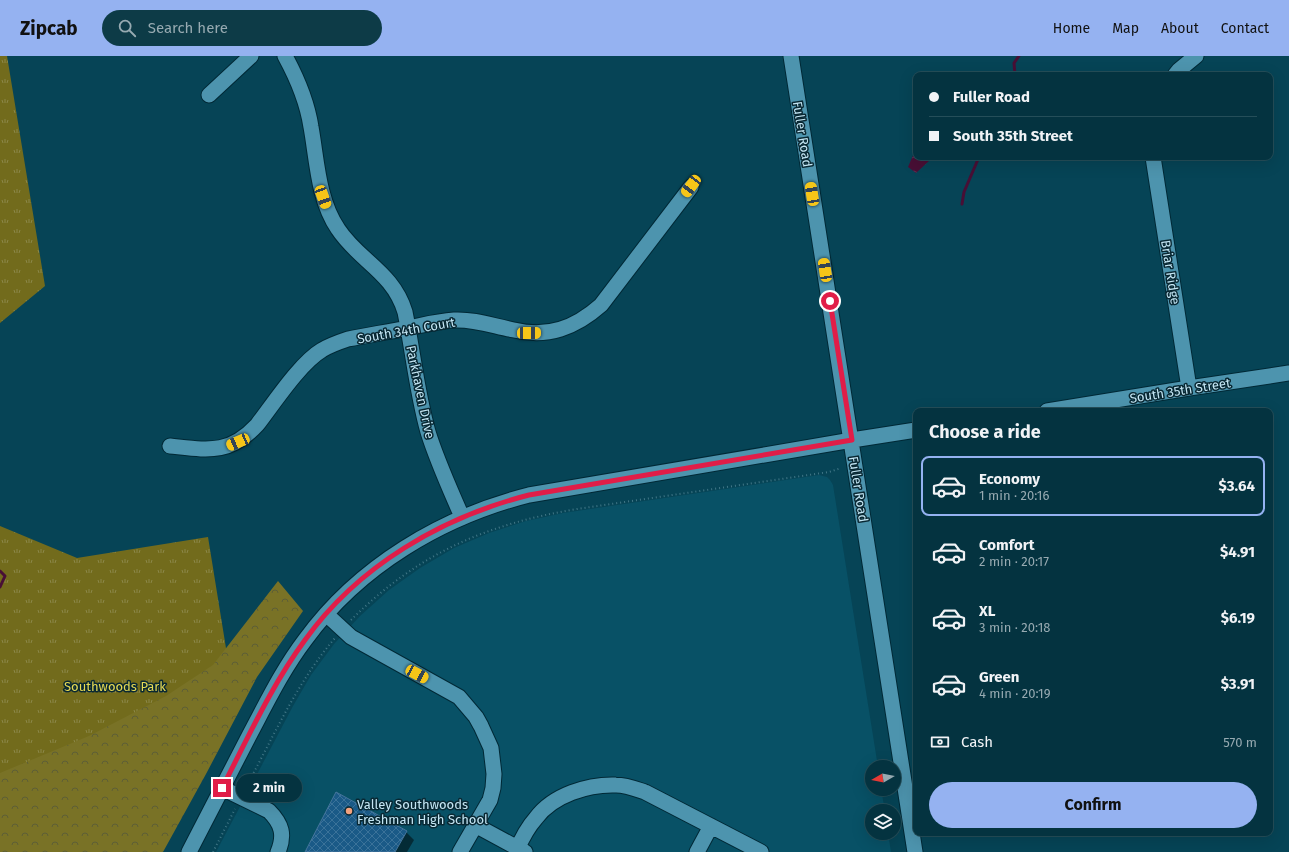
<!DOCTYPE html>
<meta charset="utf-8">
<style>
body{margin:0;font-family:"Fira Sans",sans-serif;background:#0d3b47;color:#f1f3f6;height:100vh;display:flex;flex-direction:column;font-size:15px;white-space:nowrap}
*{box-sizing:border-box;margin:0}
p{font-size:13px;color:#97aab1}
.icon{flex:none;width:22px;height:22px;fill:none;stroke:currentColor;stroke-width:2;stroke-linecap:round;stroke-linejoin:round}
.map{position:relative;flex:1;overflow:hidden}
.side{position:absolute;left:913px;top:352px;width:360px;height:428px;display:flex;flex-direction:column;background:#043340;border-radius:8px;box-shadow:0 4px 16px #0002,0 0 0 1px #254e59}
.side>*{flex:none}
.top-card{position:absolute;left:913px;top:16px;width:360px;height:88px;border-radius:8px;box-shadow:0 4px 16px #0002,0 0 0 1px #254e59;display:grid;align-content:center;height:88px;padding:0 16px;background:#043340}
.needle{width:26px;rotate:261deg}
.buttons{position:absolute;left:865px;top:704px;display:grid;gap:8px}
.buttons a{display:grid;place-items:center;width:36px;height:36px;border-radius:50%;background:#043340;box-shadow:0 4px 16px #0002,0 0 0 1px #254e59;font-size:20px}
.end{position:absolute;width:18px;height:18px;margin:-9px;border:5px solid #e11d48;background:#fff;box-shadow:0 0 0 2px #fff}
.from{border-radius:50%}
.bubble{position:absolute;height:28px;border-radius:14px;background:#043340;box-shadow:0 4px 16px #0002,0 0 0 1px #254e59;font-size:13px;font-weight:700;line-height:28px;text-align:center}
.car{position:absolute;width:12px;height:24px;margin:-12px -6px;border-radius:5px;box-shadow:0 0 3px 1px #0007;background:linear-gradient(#f5c518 24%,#345 0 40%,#f5c518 0 76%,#345 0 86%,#f5c518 0)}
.top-card b{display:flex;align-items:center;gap:14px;height:38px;font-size:15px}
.top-card b+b{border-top:1px solid #254e59}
.top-card i{width:10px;height:10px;background:#f1f3f6}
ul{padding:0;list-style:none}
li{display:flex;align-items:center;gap:12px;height:60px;margin:0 8px 6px;padding:0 8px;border:2px solid transparent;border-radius:8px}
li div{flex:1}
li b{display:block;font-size:15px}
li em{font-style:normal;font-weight:700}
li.selected{border-color:#95b2f1}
li>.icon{width:36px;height:36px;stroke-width:1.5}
h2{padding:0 16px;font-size:18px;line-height:48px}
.pay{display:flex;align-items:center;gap:10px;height:44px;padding:0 16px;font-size:15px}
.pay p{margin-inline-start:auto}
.primary-button{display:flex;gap:8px;margin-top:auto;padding:8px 16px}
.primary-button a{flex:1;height:46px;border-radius:24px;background:#95b2f1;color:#111;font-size:16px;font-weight:700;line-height:46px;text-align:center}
header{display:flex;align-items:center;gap:24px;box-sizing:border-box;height:56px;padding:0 20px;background:#95b2f1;color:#111}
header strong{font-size:19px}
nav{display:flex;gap:22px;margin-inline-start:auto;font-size:14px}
.search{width:280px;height:36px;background:#0d3b47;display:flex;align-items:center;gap:10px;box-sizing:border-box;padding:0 14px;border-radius:22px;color:#97aab1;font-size:15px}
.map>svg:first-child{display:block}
.built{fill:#085166}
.grass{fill:url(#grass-tufts)}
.forest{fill:url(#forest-crowns)}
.water{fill:url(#water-ripples)}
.shadow{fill:#0007}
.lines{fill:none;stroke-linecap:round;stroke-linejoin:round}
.stream{stroke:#480f35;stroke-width:3}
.building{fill:url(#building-cross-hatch);stroke:#45759c}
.minor-casing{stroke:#012936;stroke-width:17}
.path{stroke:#417787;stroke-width:2;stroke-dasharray:1 3;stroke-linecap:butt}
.minor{stroke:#4d94ae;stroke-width:15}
.route{stroke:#e11d48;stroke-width:5}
.poi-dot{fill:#f2a17e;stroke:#092833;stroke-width:1.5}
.labels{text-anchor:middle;stroke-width:3;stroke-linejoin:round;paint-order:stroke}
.street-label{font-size:13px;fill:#c4e6f4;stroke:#092833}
.park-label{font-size:13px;fill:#e6da54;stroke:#092833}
.poi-label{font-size:13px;fill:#c4e6f4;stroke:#092833;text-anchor:start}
</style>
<header>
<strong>Zipcab</strong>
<div class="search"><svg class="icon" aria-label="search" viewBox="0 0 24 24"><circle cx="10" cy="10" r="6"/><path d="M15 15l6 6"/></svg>Search here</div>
<nav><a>Home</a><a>Map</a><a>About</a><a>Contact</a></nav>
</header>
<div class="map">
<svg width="1289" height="796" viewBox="0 0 1289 796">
<defs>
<pattern id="grass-tufts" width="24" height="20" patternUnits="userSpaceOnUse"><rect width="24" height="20" fill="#726b1c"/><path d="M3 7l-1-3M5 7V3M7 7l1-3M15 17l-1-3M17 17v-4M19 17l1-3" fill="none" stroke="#8b8749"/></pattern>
<pattern id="forest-crowns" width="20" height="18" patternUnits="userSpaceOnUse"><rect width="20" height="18" fill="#797226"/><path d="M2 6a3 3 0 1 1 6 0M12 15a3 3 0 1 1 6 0" fill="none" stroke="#5d5e36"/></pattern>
<pattern id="water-ripples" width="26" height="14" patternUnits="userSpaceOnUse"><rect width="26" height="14" fill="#480f35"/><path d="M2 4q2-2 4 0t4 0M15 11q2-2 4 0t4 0" fill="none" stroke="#613253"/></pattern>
<pattern id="building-cross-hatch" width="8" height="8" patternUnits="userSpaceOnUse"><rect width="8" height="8" fill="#1a5a87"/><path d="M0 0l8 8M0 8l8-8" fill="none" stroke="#3a7299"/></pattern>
</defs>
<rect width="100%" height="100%" fill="#064456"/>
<path class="built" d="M819 419 827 421 830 424 833 429 878 711H872V733H881L885 755H872V777H888L891 796H216L293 650 311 619 334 588 360 560 389 534 420 512 454 492 489 477 526 465 563 457Z"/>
<path class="grass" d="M0 0H7L45 230 0 267Z
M0 470 77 502 208 481 236 654 0 796Z"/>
<path class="forest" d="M278 525 303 555 257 621 206 718 163 796H0V717L89 680 166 640 213 609Z"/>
<path class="water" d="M916 88V101H936L929 105 916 117 908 111 914 97Z"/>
<path class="shadow" d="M406 776 414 784 407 796H306Z"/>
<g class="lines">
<path class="stream" d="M1015 19 1014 7 1019 0
M962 148 964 136 979 101
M0 515 5 520 0 531"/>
</g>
<path class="building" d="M336 736 407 775 395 796H305Z"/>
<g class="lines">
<g class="minor-casing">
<path id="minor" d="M285 0C297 22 307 45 311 71 317 104 318 144 338 173 359 205 393 216 405 256 413 296 417 337 428 376 437 405 450 433 462 461
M791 0 915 796
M1175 19 1179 14 1196 0
M209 39 251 0
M1153 101 1189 332
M1047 355 1189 332 1289 317
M170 390C208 394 229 399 257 369 274 347 300 307 322 294 330 289 339 286 348 283 368 279 388 276 408 272 423 269 438 265 454 264 475 263 493 270 514 274 548 282 575 272 601 249L691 131
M326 558 351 581 459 641 476 661 481 670 491 692 494 718 493 732 490 744 460 796
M222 732 269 755C282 768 285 779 278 796
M475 769 525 796
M189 796C209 757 230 717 250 678 267 646 283 613 305 584 359 510 442 461 529 439L852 384 916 374
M516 796C521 784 527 772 536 762 553 739 588 728 616 729 626 729 636 733 645 736L761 796
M697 796 711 770"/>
</g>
<path class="path" d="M351 564C417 498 486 468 577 453L829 416 841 412
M246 731C274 680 297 626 335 582
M213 796 235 753"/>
<use href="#minor" class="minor"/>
</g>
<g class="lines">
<path class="route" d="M222 732C248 682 271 630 305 584 358 510 442 461 529 439L852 384 830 245"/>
</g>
<circle class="poi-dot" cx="349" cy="755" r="4"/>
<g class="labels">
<g class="street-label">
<text transform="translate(803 78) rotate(81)" y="5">Fuller Road</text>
<text transform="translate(1171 216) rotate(81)" y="5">Briar Ridge</text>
<text transform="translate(406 274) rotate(-10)" y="5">South 34th Court</text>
<text transform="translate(1180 334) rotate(-9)" y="5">South 35th Street</text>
<text transform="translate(421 336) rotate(78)" y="5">Parkhaven Drive</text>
<text transform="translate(859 433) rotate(81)" y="5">Fuller Road</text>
</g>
<g class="park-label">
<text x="115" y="635">Southwoods Park</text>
</g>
<g class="poi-label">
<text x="357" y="753">Valley Southwoods<tspan x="357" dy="15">Freshman High School</tspan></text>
</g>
</g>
</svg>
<div class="buttons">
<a><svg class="needle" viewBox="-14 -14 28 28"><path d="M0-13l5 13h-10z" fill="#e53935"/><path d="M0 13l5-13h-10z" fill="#97aab1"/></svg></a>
<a><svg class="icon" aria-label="layers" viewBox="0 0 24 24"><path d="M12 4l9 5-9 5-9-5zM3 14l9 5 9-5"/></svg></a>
</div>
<i class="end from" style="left:830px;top:245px"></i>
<i class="end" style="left:222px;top:732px"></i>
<div class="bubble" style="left:236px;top:718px;width:66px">2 min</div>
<i class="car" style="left:691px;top:130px;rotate:217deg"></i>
<i class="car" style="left:812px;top:138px;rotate:351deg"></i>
<i class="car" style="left:323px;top:141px;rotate:160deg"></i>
<i class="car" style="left:825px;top:214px;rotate:351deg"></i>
<i class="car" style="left:529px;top:277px;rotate:89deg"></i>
<i class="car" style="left:238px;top:386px;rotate:247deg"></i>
<i class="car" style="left:417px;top:618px;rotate:118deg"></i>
<div class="top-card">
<b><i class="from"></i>Fuller Road</b>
<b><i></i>South 35th Street</b>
</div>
<section class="side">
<h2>Choose a ride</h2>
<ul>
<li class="selected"><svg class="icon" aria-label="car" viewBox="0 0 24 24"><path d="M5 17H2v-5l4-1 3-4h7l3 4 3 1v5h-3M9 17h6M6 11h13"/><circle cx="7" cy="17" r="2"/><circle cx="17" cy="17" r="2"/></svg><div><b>Economy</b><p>1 min · 20:16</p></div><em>$3.64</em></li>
<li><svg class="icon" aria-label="car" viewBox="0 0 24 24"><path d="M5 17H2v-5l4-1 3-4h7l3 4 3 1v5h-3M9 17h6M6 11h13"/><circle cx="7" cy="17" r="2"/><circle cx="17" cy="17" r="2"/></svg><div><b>Comfort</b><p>2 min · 20:17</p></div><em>$4.91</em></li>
<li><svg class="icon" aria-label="car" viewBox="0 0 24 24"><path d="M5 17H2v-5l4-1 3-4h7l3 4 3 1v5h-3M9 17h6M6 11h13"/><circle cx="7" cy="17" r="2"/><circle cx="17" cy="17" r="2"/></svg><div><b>XL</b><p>3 min · 20:18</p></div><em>$6.19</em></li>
<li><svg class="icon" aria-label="car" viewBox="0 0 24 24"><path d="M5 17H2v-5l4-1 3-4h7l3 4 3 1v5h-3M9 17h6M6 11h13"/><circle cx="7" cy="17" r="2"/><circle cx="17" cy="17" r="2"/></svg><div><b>Green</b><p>4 min · 20:19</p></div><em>$3.91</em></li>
</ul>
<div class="pay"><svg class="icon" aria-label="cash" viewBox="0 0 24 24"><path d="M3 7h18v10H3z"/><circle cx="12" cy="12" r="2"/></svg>Cash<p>570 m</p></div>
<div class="primary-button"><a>Confirm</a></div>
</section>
</div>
